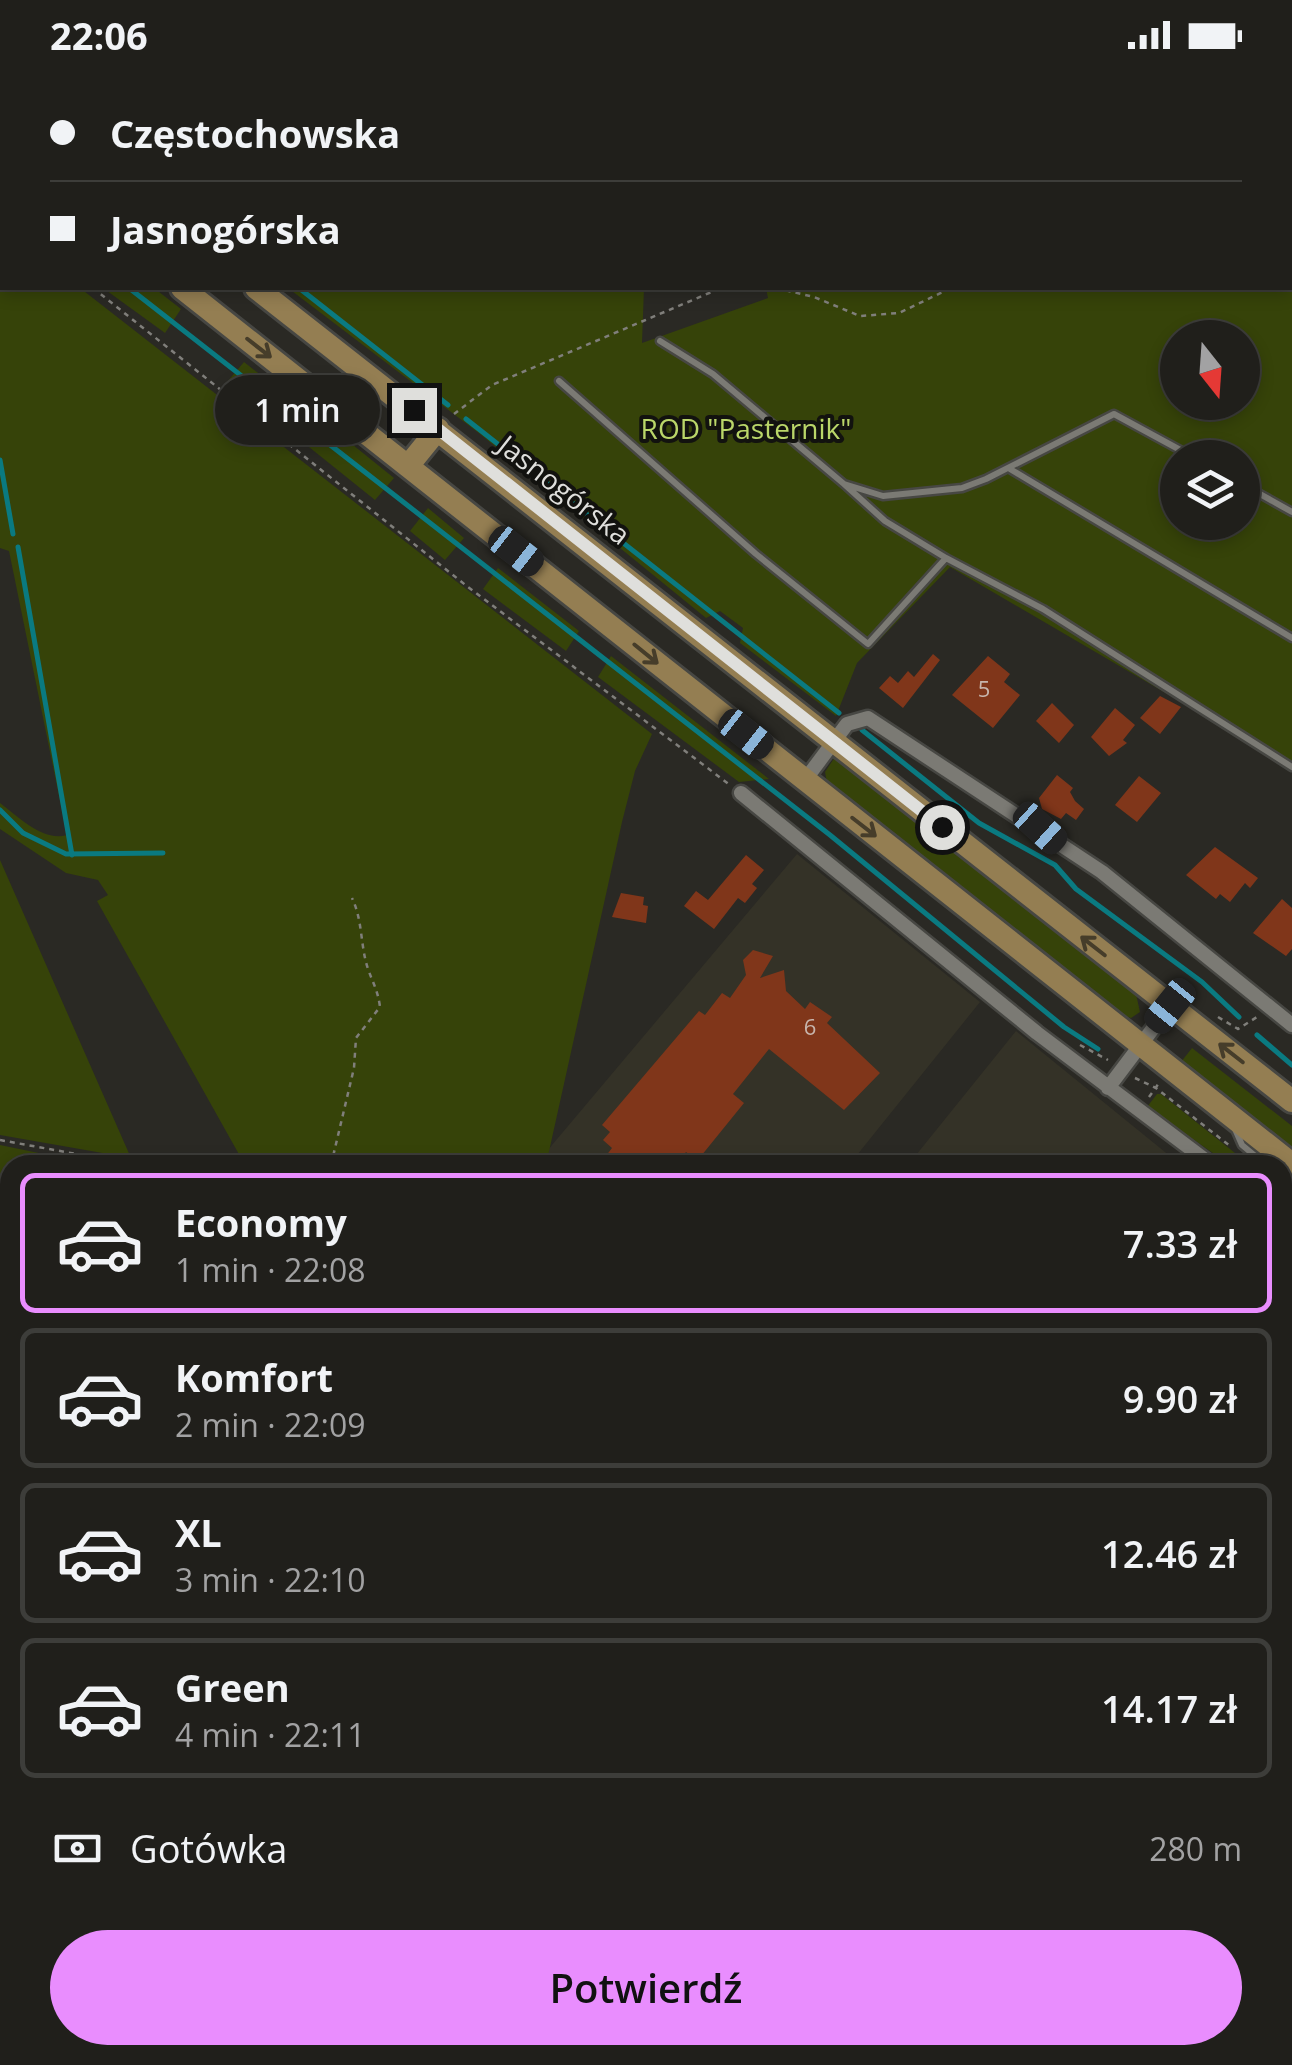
<!DOCTYPE html>
<html lang="pl">
<meta charset="utf-8">
<style>
body{margin:0;font-family:"Open Sans",sans-serif;background:#282724;color:#f1f3f6;height:100vh;display:flex;flex-direction:column;font-size:38px;white-space:nowrap}
*{box-sizing:border-box;margin:0}
p{font-size:32px;color:#a2a2a3}
.icon{flex:none;width:55px;height:55px;fill:none;stroke:currentColor;stroke-width:2;stroke-linecap:round;stroke-linejoin:round}
.map{position:relative;flex:1;overflow:hidden}
.side{position:absolute;left:0px;top:1085px;width:1292px;height:910px;display:flex;flex-direction:column;background:#201f1b;border-radius:30px 30px 0 0;box-shadow:0 5px 15px #0003,0 0 0 2px #3d3d3a}
.side>*{flex:none}
.top-card{position:absolute;left:0px;top:0px;width:1292px;height:220px;box-shadow:0 5px 15px #0003,0 0 0 2px #3d3d3a;display:grid;align-content:center;height:220px;padding:0 50px;background:#201f1b}
.needle{width:65px;rotate:163deg}
.tools{position:absolute;left:1160px;top:250px;display:grid;gap:20px}
.tools a{display:grid;place-items:center;width:100px;height:100px;border-radius:50%;background:#201f1b;box-shadow:0 5px 15px #0003,0 0 0 2px #3d3d3a;font-size:50px}
.end{position:absolute;width:45px;height:45px;margin:-22px;border:12px solid #dfdfdc;background:#111;box-shadow:0 0 0 5px #111}
.from{border-radius:50%}
.bubble{position:absolute;height:70px;border-radius:35px;background:#201f1b;box-shadow:0 5px 15px #0003,0 0 0 2px #3d3d3a;font-size:32px;font-weight:600;line-height:70px;text-align:center}
.car{position:absolute;width:30px;height:60px;margin:-30px -15px;border-radius:12px;box-shadow:0 0 8px 2px #0007;background:linear-gradient(#222 24%,#8ab4d8 0 40%,#222 0 76%,#8ab4d8 0 86%,#222 0)}
.top-card b{display:flex;align-items:center;gap:35px;height:95px;font-size:38px}
.top-card b+b{border-top:2px solid #3d3d3a}
.top-card i{width:25px;height:25px;background:#f1f3f6}
ul{padding:18px 0 0;list-style:none}
li{display:flex;align-items:center;gap:30px;height:140px;margin:0 20px 15px;padding:0 30px;border:5px solid #3d3d3a;border-radius:15px}
li div{flex:1}
li b{display:block;font-size:38px}
li em{font-style:normal;font-weight:600}
li.on{border-color:#e98dfe}
li>.icon{width:90px;height:90px;stroke-width:1.5}
.pay{display:flex;align-items:center;gap:25px;height:110px;padding:0 50px;font-size:38px}
.pay p{margin-inline-start:auto}
.action{display:flex;gap:20px;margin-top:auto;padding:20px 50px}
.action a{flex:1;height:115px;border-radius:60px;background:#e98dfe;color:#111;font-size:40px;font-weight:600;line-height:115px;text-align:center}
.status{display:flex;justify-content:space-between;align-items:center;height:70px;padding:0 50px;background:#201f1b;direction:ltr}
.status svg{height:28px;fill:currentColor}
.map>svg:first-child{display:block}
.built{fill:#343227}
.green{fill:#364309;fill-rule:evenodd}
.lines{fill:none;stroke-linecap:round;stroke-linejoin:round}
.stream{stroke:#0a7a81;stroke-width:5}
.building{fill:#80361a}
.service-casing{stroke:#474743;stroke-width:11}
.minor-casing{stroke:#474743;stroke-width:19}
.tertiary-casing{stroke:#474743;stroke-width:22}
.primary-casing{stroke:#474743;stroke-width:28}
.path{stroke:#807f7b;stroke-width:2.5;stroke-dasharray:5 5;stroke-linecap:butt}
.service{stroke:#7b7a74;stroke-width:6}
.minor{stroke:#7b7a74;stroke-width:14}
.tertiary{stroke:#7b7a74;stroke-width:18}
.primary{stroke:#947e52;stroke-width:22}
.oneway{stroke:#463d2a}
.route{stroke:#dfdfdc;stroke-width:12}
.labels{text-anchor:middle;stroke-width:8;stroke-linejoin:round;paint-order:stroke}
.number-label{font-size:22px;fill:#c7b5ac}
.park-label{font-size:28px;fill:#bad669;stroke:#12120f}
.street-label{font-size:28px;fill:#dfdfdc;stroke:#12120f}
</style>
<div class="status"><b>22:06</b><svg viewBox="0 0 49 12"><path d="M0 12V9h3v3zM5 12V6h3v6zM10 12V3h3v9zM15 12V0h3v12zM26 1h20v11H26zM47 4h2v5h-2z"/></svg></div>
<div class="map">
<svg width="1292" height="1995" viewBox="0 0 1292 1995">
<rect width="100%" height="100%" fill="#2a2924"/>
<path class="built" d="M797 784 980 932 849 1095H546L547 1081Z
M1016 961 1181 1095H908Z
M1282 1177 1292 1185V1605L1282 1604Z
M1283 1873 1292 1875V1995H996L997 1985H1282Z
M610 1985H830L829 1995H610Z"/>
<path class="green" d="M2 0H1292V697L950 497 857 593 836 646 740 573 743 558 720 541 706 548 480 364 288 218H644L642 273 768 228 766 218H1290V2ZM1178 268H1242V332H1178ZM1178 388H1242V452H1178Z
M0 166 2 218H80L652 664 635 701 622 752 546 1095H245L97 831 108 825 98 810 66 803 0 759V733C19 747 43 772 67 765L9 481 0 478Z
M103 218H154L181 239 165 263Z
M244 292 295 332 276 351 227 312Z
M322 350 394 408 375 430 304 373Z
M428 438 464 468 445 490 410 461Z
M498 498 579 561 566 581 483 519Z
M611 586 769 709 739 712 598 607Z
M835 687 1136 924 1140 942 1131 948 1121 945 827 713 825 702Z
M0 790 131 1088 0 1065Z
M1192 978 1292 1056V1079L1181 992Z
M1157 1024H1161L1250 1095H1230L1147 1037Z
M0 1075 97 1095H10V1522L0 1523Z
M1283 1604 1292 1605 1290 1844 1282 1843Z
M0 1709 10 1711V1885L0 1883Z
M0 1927 10 1929V1985H312L356 1995H0Z
M830 1985H997L996 1995H829Z"/>
<g class="lines">
<path class="stream" d="M12 0 15 2
M129 218 830 765 1064 957 1098 979
M299 218 448 335
M466 349 839 643
M0 390 13 464
M18 477 72 785
M862 660 979 753 1055 795 1076 819 1202 912 1239 947
M0 740 23 763 66 784 163 783
M1257 965 1292 995"/>
</g>
<path class="building" d="M933 584 940 590 903 638 879 618 890 606 898 613 908 601 914 607Z
M988 586 1010 604 1004 612 1020 625 993 658 952 625Z
M1160 626 1181 637 1160 664 1140 648Z
M1052 633 1074 655 1059 673 1036 651Z
M1115 638 1135 655 1123 670 1127 673 1109 686 1091 667Z
M1057 705 1073 718 1070 722 1075 731 1084 739 1076 750 1066 743 1061 749 1042 739 1039 728Z
M1139 706 1161 723 1137 752 1115 735Z
M1215 777 1258 808 1250 818 1245 813 1230 832 1220 824 1216 829 1186 805Z
M746 785 764 800 752 814 757 818 745 833 738 828 714 859 684 836 696 821 708 830Z
M621 823 644 827 643 835 648 836 646 853 612 847Z
M1282 829 1292 838V879L1286 886 1253 863Z
M753 880 773 886 760 908 784 900 786 921 805 939 810 932 832 947 827 953 880 1003 844 1040 769 979 733 1024 744 1033 697 1091 686 1082 676 1095H599L612 1078 603 1070 610 1062 602 1055 699 941 705 945 722 923 730 928 746 905 743 890Z"/>
<g class="lines">
<g class="service-casing">
<path id="service" d="M660 271 713 304 844 414 883 426 962 418 986 409 1114 344 1195 388
M559 311 756 484 868 574 946 488 885 451 844 414
M1010 399 1292 568
M1242 414 1292 442
M946 488 1043 539 1292 697
M1235 1059 1242 1075 1266 1095
M1282 1108 1292 1115
M585 1985V1995"/>
</g>
<g class="minor-casing">
<path id="minor" d="M805 710 847 654 868 648 1102 802 1292 955
M741 723 1037 963 1212 1095
M1108 1018 1170 936
M1282 1147 1292 1154
M1282 1853 1292 1854"/>
</g>
<g class="tertiary-casing">
<path id="tertiary" d="M0 124 2 121"/>
</g>
<g class="primary-casing">
<path id="primary" d="M0 21 2 23
M0 76 2 78
M182 218 1292 1094
M256 218 1292 1031
M408 396 438 359"/>
</g>
<path class="path" d="M1138 2 1140 0
M0 157 2 158
M93 218 468 517 730 715
M776 218 814 227 860 246 899 243 951 218
M454 344 492 315 721 218
M1218 947 1238 959 1257 947
M1080 975 1108 990
M1135 1008 1156 1018 1230 1076
M1149 1027 1159 1013
M0 1070 136 1095
M331 1095 354 998 356 968 380 937C378 921 373 913 368 899 360 875 363 851 352 828"/>
<use href="#service" class="service"/>
<use href="#minor" class="minor"/>
<use href="#tertiary" class="tertiary"/>
<use href="#primary" class="primary"/>
</g>
<defs><path id="oneway-shaft" d="M-6 0H5M1.5-3L5.5 0L1.5 3" fill="none" stroke-width="1.6" stroke-linecap="round" stroke-linejoin="round" transform="scale(2.5)"/></defs>
<g class="oneway">
<use href="#oneway-shaft" transform="translate(259 278) rotate(38)"/>
<use href="#oneway-shaft" transform="translate(646 584) rotate(39)"/>
<use href="#oneway-shaft" transform="translate(864 757) rotate(38)"/>
<use href="#oneway-shaft" transform="translate(1093 876) rotate(-142)"/>
<use href="#oneway-shaft" transform="translate(1231 983) rotate(-142)"/>
</g>
<g class="lines">
<path class="route" d="M414 340 942 757"/>
</g>
<g class="labels">
<g class="number-label">
<text x="984" y="627">5</text>
<text x="810" y="965">6</text>
</g>
<g class="park-label">
<text x="746" y="369">ROD "Pasternik"</text>
</g>
<g class="street-label">
<text transform="translate(564 420) rotate(38)" y="10">Jasnogórska</text>
</g>
</g>
</svg>
<div class="tools">
<a><svg class="needle" viewBox="-14 -14 28 28"><path d="M0-13l5 13h-10z" fill="#e53935"/><path d="M0 13l5-13h-10z" fill="#a2a2a3"/></svg></a>
<a><svg class="icon" aria-label="layers" viewBox="0 0 24 24"><path d="M12 4l9 5-9 5-9-5zM3 14l9 5 9-5"/></svg></a>
</div>
<i class="end from" style="left:942px;top:757px"></i>
<i class="end" style="left:414px;top:340px"></i>
<div class="bubble" style="left:215px;top:305px;width:165px">1 min</div>
<i class="car" style="left:516px;top:481px;rotate:128deg"></i>
<i class="car" style="left:746px;top:664px;rotate:128deg"></i>
<i class="car" style="left:1040px;top:758px;rotate:132deg"></i>
<i class="car" style="left:1170px;top:936px;rotate:219deg"></i>
<div class="top-card">
<b><i class="from"></i>Częstochowska</b>
<b><i></i>Jasnogórska</b>
</div>
<section class="side">
<ul>
<li class="on"><svg class="icon" aria-label="car" viewBox="0 0 24 24"><path d="M5 17H2v-5l4-1 3-4h7l3 4 3 1v5h-3M9 17h6M6 11h13"/><circle cx="7" cy="17" r="2"/><circle cx="17" cy="17" r="2"/></svg><div><b>Economy</b><p>1 min · 22:08</p></div><em>7.33 zł</em></li>
<li><svg class="icon" aria-label="car" viewBox="0 0 24 24"><path d="M5 17H2v-5l4-1 3-4h7l3 4 3 1v5h-3M9 17h6M6 11h13"/><circle cx="7" cy="17" r="2"/><circle cx="17" cy="17" r="2"/></svg><div><b>Komfort</b><p>2 min · 22:09</p></div><em>9.90 zł</em></li>
<li><svg class="icon" aria-label="car" viewBox="0 0 24 24"><path d="M5 17H2v-5l4-1 3-4h7l3 4 3 1v5h-3M9 17h6M6 11h13"/><circle cx="7" cy="17" r="2"/><circle cx="17" cy="17" r="2"/></svg><div><b>XL</b><p>3 min · 22:10</p></div><em>12.46 zł</em></li>
<li><svg class="icon" aria-label="car" viewBox="0 0 24 24"><path d="M5 17H2v-5l4-1 3-4h7l3 4 3 1v5h-3M9 17h6M6 11h13"/><circle cx="7" cy="17" r="2"/><circle cx="17" cy="17" r="2"/></svg><div><b>Green</b><p>4 min · 22:11</p></div><em>14.17 zł</em></li>
</ul>
<div class="pay"><svg class="icon" aria-label="cash" viewBox="0 0 24 24"><path d="M3 7h18v10H3z"/><circle cx="12" cy="12" r="2"/></svg>Gotówka<p>280 m</p></div>
<div class="action"><a>Potwierdź</a></div>
</section>
</div>
